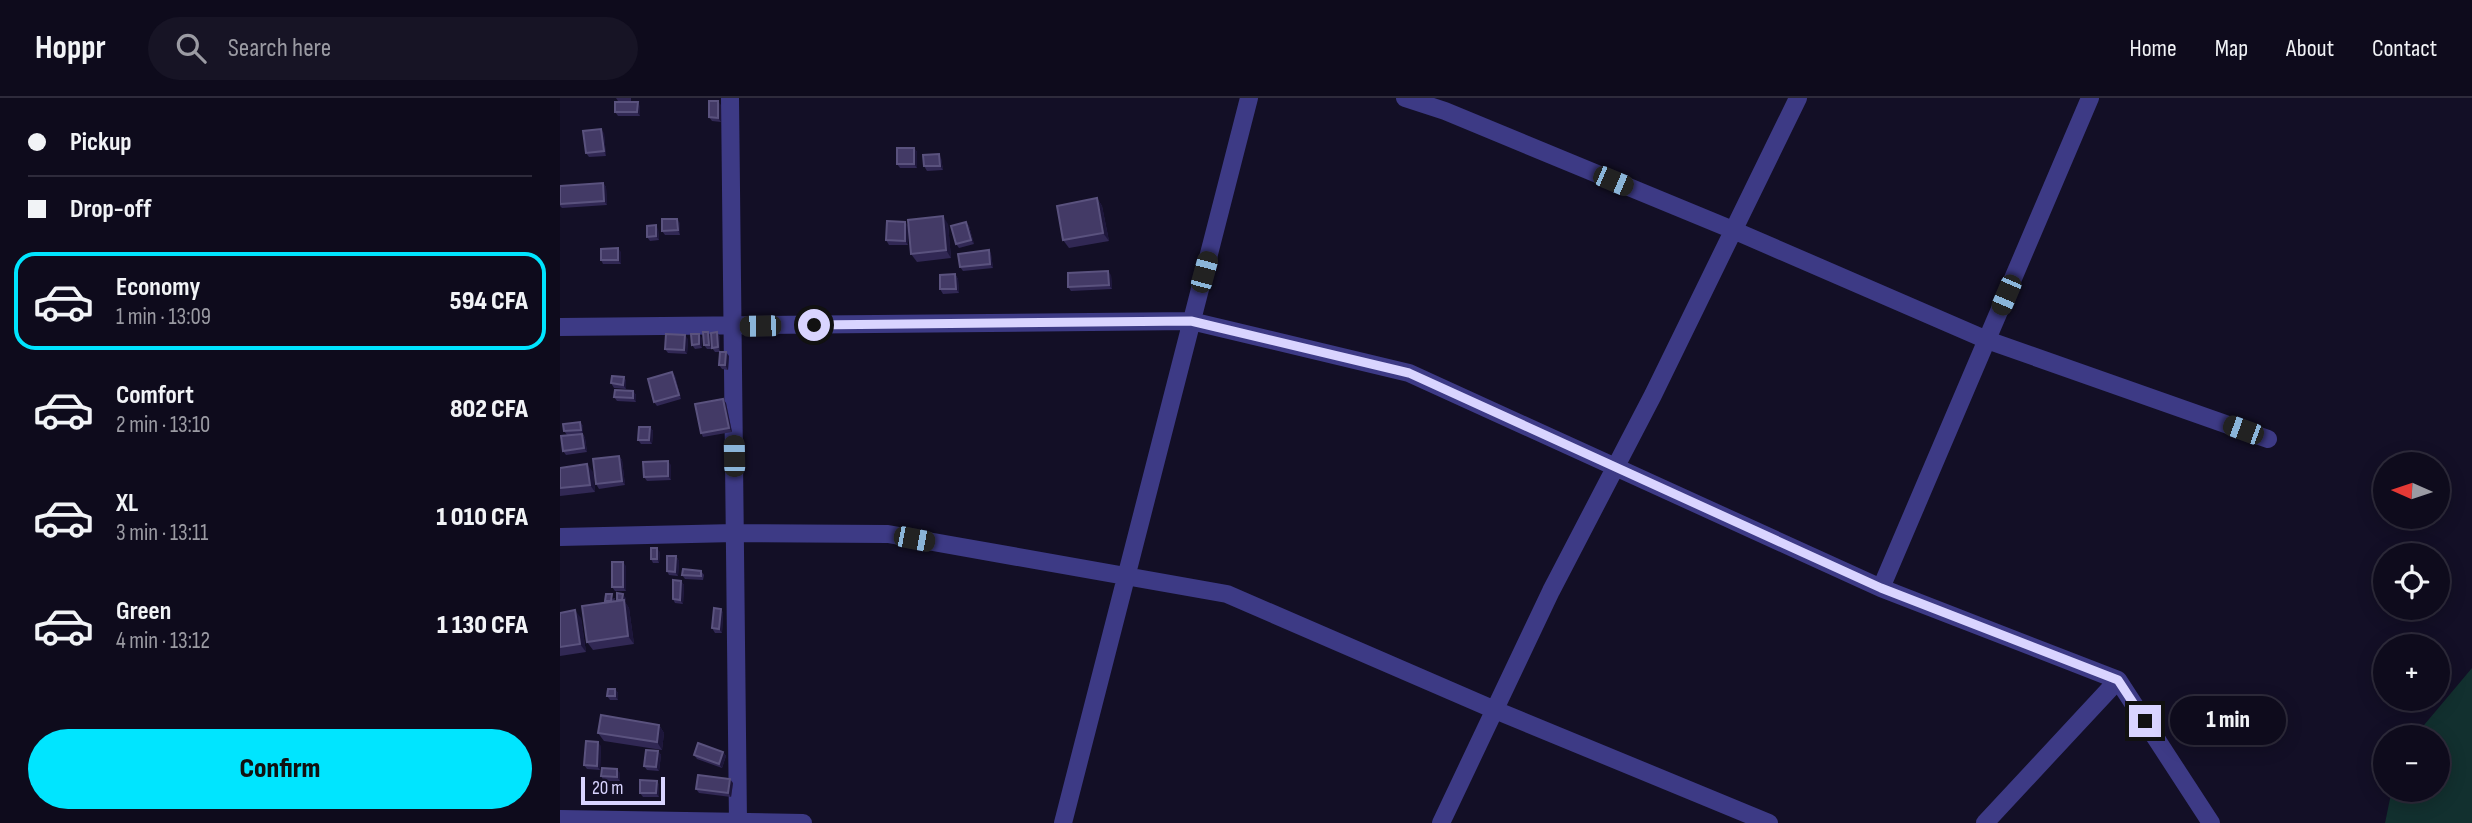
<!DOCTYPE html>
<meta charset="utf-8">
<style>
body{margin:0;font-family:"Sofia Sans Condensed",sans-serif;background:#171425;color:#f1f3f6;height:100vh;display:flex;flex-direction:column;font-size:26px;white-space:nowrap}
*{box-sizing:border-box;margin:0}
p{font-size:23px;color:#9b9ba3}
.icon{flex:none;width:38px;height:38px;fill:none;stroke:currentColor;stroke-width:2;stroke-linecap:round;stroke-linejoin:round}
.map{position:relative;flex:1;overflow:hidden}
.details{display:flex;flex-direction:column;background:#0e0b1c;width:560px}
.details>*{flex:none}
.guide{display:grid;align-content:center;height:154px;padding:0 28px;background:#0e0b1c}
.needle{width:46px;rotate:273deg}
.controls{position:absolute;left:1813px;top:354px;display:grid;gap:14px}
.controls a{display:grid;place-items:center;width:77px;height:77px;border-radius:50%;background:#0e0b1c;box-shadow:0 4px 18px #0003,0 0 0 2px #2e2b3b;font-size:35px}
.scale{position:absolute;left:21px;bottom:18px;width:84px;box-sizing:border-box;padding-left:7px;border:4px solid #d9d4ff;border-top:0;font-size:19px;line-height:24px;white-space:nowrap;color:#d9d4ff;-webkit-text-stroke:5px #130f26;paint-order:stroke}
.end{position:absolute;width:32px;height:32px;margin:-16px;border:9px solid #d9d4ff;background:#111;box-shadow:0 0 0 4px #111}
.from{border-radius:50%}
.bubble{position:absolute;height:49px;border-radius:24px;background:#0e0b1c;box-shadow:0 4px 18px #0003,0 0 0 2px #2e2b3b;font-size:23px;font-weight:800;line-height:49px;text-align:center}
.car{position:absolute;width:21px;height:42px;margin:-21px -10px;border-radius:9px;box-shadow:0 0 5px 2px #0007;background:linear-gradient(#222 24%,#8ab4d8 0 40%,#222 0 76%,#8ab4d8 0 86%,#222 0)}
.guide b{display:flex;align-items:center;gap:24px;height:66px;font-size:26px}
.guide b+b{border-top:2px solid #2e2b3b}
.guide i{width:18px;height:18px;background:#f1f3f6}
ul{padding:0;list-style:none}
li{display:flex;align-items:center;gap:21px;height:98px;margin:0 14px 10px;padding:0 14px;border:4px solid transparent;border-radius:21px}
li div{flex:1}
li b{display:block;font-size:26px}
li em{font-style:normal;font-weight:800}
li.on{border-color:#00e5ff}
li>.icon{width:63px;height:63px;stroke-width:1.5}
.action{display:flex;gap:14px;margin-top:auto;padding:14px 28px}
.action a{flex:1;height:80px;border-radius:42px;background:#00e5ff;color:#111;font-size:28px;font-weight:800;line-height:80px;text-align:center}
header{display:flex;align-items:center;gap:42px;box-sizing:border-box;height:98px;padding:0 35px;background:#0e0b1c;border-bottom:2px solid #2e2b3b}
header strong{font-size:33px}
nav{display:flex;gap:38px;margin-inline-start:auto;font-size:24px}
.search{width:490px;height:63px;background:#171425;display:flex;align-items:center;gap:18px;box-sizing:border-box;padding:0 24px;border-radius:38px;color:#9b9ba3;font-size:26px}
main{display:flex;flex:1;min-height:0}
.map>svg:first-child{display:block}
.green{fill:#12302f}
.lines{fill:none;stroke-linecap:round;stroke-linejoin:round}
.minor{stroke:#3d3a85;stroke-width:18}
.wall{fill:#312854}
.shaded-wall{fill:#1d163a}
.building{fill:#433a66;stroke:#5a527e;stroke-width:2}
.route{stroke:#d9d4ff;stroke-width:9}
</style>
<header>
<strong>Hoppr</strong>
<div class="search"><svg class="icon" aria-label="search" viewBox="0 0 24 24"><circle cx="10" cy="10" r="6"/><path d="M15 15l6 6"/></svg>Search here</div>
<nav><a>Home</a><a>Map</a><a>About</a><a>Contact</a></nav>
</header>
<main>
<section class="details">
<div class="guide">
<b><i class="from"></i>Pickup</b>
<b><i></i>Drop-off</b>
</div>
<ul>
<li class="on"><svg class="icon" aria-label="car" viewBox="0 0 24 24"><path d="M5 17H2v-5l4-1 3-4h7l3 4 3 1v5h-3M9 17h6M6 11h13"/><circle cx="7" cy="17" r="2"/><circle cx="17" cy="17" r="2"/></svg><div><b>Economy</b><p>1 min · 13:09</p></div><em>594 CFA</em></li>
<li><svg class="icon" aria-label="car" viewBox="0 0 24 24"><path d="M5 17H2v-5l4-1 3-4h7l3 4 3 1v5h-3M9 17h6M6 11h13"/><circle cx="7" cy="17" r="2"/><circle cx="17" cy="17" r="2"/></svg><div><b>Comfort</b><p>2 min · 13:10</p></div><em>802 CFA</em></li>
<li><svg class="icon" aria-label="car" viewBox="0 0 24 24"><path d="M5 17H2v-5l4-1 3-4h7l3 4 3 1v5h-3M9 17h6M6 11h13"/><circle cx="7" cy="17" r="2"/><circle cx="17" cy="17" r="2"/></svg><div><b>XL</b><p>3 min · 13:11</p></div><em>1 010 CFA</em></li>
<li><svg class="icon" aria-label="car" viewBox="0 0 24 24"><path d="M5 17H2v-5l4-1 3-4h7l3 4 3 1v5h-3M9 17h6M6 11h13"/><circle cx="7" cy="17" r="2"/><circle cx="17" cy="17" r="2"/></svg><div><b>Green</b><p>4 min · 13:12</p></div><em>1 130 CFA</em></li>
</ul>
<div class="action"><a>Confirm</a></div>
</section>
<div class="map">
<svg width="1912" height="725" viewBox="0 0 1912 725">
<rect width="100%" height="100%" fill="#130f26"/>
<path class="green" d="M1912 570V725H1825L1832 691H1878V639H1854Z"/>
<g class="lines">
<path class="minor" d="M170 0 178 725
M845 0 885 13 1173 132 1427 242 1708 341
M0 229 631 223 849 275 1321 490 1558 582 1651 725
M0 439 175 435 328 436 667 496 935 612 1209 725
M1321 490 1530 0
M0 721 243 725
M503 725 689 0
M881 725 991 493 1093 297 1238 0
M1425 725 1558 582"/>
</g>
<path class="wall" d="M56 0H71V3H58Z
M161 7V24L152 23 149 19Z
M80 8V18H58L55 14Z
M44 35 46 58 29 59 26 55Z
M354 50 357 54V70H340L337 66Z
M381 60 383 72 367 73 364 68Z
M43 85 46 89 47 107 2 110 0 108V88Z
M537 100 542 108 549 143 509 150 503 142Z
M345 124 348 128V147H329L326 142Z
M406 124 409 128 414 146 399 150 396 146Z
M120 125V137H105L102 133Z
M388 126 391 160 357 164 351 156Z
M98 131 99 142 90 143 87 139Z
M429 152 431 156 433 170 403 173 400 169Z
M61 154V166H43L41 162Z
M395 176 398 181 399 195 383 196 380 191Z
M551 177 552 191 511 193 508 189Z
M148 234 151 238 152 251H147L144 247Z
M157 234 160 239V254H155L152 250Z
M142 240V250L135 251 132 247Z
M128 241 127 256 108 255 105 251Z
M169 258 168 272 162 271 159 267Z
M112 274 115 278 121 301 97 308 94 304Z
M64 279 66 283V291L54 290 51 285Z
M73 293 76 297V304L57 303 54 299Z
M163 301 166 305 172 334 143 339 141 335Z
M20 324 23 328V336L25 340 27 354 6 357 3 353 7 337 4 333Z
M90 329 93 333 92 346H81L78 342Z
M59 358 62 362 65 387 39 391 36 386Z
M111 367V382L87 383 84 379Z
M0 370 33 374 35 394 0 398Z
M100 454 99 465H93L91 461Z
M116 458 119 463 118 478 109 477 107 473Z
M66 468V493H55L52 489Z
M141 473 144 477 143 482 125 481 122 477Z
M121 483 124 487 123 506 115 505 113 501Z
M55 500 54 504 58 503 57 502 66 500 65 504 69 510 74 546 33 552 27 544 46 505 45 503Z
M161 511 163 515 162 535H155L152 530Z
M0 515 21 520 26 554 0 558Z
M55 591 58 595V602H50L47 598Z
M99 627 104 635 102 652 44 643 38 635Z
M41 648 40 672 27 671 24 667Z
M98 653 101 657 99 673 87 672 84 668Z
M163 654 166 658 162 670 137 661 134 657Z
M60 675V683H44L41 678Z
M97 683 99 687V699H83L80 695Z
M173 685 171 699 139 695 136 691Z"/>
<path class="shaded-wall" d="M158 3 161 7V24L158 20Z
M78 4 80 8V18L77 14Z
M41 31 44 35 46 58 44 53Z
M354 50 357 54V70L354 66Z
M379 56 381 60 383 72 380 68Z
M43 85 46 89 47 107 44 103Z
M537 100 542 108 549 143 543 135Z
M383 118 388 126 391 160 386 152Z
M117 121 120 125V137L118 132Z
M345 124 348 128V147L345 143Z
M406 124 409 128 414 146 411 142Z
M96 127 98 131 99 142 96 138Z
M58 150 61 154V166L58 162Z
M429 152 431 156 433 170 430 166Z
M548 173 551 177 552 191 549 187Z
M395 176 398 181 399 195 396 191Z
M148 234 151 238 152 251 149 247Z
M157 234 160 239V254L158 249Z
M139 236 142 240V250L139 246Z
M125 237 128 241 127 256 124 252Z
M166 254 169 258 168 272 165 267Z
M112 274 115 278 121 301 119 297Z
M64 279 66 283V291L63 287Z
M73 293 76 297V304L73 300Z
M163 301 166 305 172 334 169 330Z
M20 324 23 328V336L21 332Z
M90 329 93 333 92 346 89 342Z
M22 336 25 340 27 354 24 350Z
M59 358 62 362 65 387 62 383Z
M108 363 111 367V382L108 378Z
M27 366 33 374 35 394 30 387Z
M97 450 100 454 99 465 97 461Z
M116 458 119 463 118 478 115 474Z
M63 464 66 468V493L63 489Z
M121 483 124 487 123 506 120 502Z
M63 496 66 500 65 504 69 510 74 546 68 538 62 502Z
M161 511 163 515 162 535 159 531Z
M15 512 21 520 26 554 20 546Z
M55 591 58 595V602L55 598Z
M99 627 104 635 102 652 97 644Z
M38 644 41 648 40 672 37 668Z
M98 653 101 657 99 673 96 669Z
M163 654 166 658 162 670 159 666Z
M57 671 60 675V683L57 679Z
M170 681 173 685 171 699 168 695Z
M97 683 99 687V699L96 695Z"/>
<path class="building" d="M149 3H158V20L149 19Z
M55 4H78L77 14H55Z
M41 31 44 53 26 55 23 33Z
M337 50H354V66H337Z
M379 56 380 68H364L363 57Z
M43 85 44 103 0 106V88Z
M537 100 543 135 503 142 497 108Z
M383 118 386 152 351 156 348 122Z
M102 121H117L118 132 102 133Z
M327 123 345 124V143L326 142Z
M406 124 411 142 396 146 391 128Z
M96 127V138L87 139V128Z
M58 150V162H41V151Z
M429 152 430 166 400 169 398 156Z
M548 173 549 187 508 189V175Z
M395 176 396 191H380V177Z
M143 234H148L149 247H144Z
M157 234 158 249 152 250 151 235Z
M106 236 125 237 124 252 105 251Z
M131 236H139V246L132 247Z
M160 254H166L165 267H159Z
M112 274 119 297 94 304 88 281Z
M52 278 64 279 63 287 51 285Z
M55 292 73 293V300L54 299Z
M163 301 169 330 141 335 135 306Z
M20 324 21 332 4 333 3 326Z
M79 329H90L89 342H78Z
M22 336 24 350 3 353 1 338Z
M59 358 62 383 36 386 33 361Z
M108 363V378L84 379 83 364Z
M27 366 30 387 0 390V370Z
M91 450H97V461H91Z
M107 458H116L115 474 107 473Z
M52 464H63V489H52Z
M123 471 141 473V478L122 477Z
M113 482 121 483 120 502 113 501Z
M57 495 63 496 62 502H57Z
M46 496H52L51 503H45Z
M64 502 68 538 27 544 22 508Z
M154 510 161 511 159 531 152 530Z
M15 512 20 546 0 549V515Z
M48 591H55V598H47Z
M41 617 99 627 97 644 38 635Z
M26 643 38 644 37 668 24 667Z
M138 645 163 654 159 666 134 657Z
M86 652 98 653 96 669 84 668Z
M42 670 57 671V679L41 678Z
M138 677 170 681 168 695 136 691Z
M80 682 97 683 96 695H80Z"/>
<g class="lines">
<path class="route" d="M254 227 631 223 849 275 1321 490 1558 582 1585 623"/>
</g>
</svg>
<div class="controls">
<a><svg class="needle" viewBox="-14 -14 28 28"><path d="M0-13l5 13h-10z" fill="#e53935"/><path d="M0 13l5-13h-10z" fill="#9b9ba3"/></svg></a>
<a><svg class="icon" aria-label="locate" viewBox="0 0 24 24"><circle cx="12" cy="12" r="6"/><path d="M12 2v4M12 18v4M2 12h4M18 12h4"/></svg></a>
<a>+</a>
<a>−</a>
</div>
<div class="scale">20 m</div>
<i class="end from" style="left:254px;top:227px"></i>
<i class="end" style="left:1585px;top:623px"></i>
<div class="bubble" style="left:1610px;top:598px;width:116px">1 min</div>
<i class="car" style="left:1053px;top:83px;rotate:113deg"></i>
<i class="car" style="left:644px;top:174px;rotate:15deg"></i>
<i class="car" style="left:1446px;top:197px;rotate:203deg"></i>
<i class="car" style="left:200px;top:228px;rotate:269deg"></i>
<i class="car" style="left:1683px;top:332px;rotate:290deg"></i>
<i class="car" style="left:174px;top:358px;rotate:359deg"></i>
<i class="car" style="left:354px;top:441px;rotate:101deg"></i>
</div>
</main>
